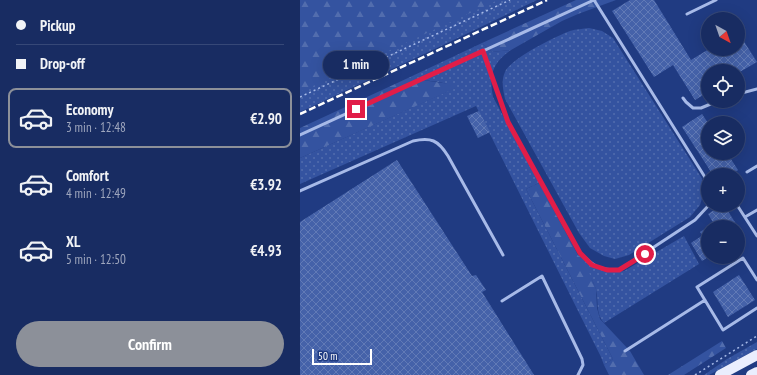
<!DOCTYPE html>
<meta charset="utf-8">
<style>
body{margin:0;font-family:"PT Sans Narrow",sans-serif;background:#25386b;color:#f1f3f6;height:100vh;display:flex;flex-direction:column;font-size:15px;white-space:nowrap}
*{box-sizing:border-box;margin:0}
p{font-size:13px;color:#9fa7be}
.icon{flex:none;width:22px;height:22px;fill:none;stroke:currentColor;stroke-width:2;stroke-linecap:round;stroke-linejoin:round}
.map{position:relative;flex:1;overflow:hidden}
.drawer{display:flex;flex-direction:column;background:#182c62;width:300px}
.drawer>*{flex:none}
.guide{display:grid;align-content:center;height:88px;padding:0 16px;background:#182c62}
.needle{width:26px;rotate:140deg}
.tools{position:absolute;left:401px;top:12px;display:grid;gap:8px}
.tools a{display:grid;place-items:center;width:44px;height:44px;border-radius:50%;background:#182c62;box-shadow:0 4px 16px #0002,0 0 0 1px #364877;font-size:20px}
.scale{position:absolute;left:12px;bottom:10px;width:60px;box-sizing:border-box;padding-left:4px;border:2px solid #fff;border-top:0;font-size:11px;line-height:14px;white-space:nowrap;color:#fff;-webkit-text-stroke:3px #203b82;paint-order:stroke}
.end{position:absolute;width:18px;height:18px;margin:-9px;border:5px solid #e11d48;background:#fff;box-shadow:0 0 0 2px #fff}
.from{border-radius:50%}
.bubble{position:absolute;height:28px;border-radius:14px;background:#182c62;box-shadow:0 4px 16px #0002,0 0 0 1px #364877;font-size:13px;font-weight:700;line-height:28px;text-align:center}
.guide b{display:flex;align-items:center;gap:14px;height:38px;font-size:15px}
.guide b+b{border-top:1px solid #364877}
.guide i{width:10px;height:10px;background:#f1f3f6}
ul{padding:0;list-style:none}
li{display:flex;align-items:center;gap:12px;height:60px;margin:0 8px 6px;padding:0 8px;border:2px solid transparent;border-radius:8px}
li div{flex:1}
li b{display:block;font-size:15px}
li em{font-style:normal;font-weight:700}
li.current{border-color:#8c9099}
li>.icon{width:36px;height:36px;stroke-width:1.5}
.button{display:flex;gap:8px;margin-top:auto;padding:8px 16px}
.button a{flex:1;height:46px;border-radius:24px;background:#8c9099;color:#fff;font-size:16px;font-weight:700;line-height:46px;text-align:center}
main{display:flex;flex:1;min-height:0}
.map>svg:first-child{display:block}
.grass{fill:url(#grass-dots)}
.forest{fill:url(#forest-firs)}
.building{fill:url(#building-cross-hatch)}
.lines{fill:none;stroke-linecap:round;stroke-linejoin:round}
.path{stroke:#a7bae8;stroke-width:1.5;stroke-dasharray:2 3;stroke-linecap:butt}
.service{stroke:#a7bae8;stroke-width:3}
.primary{stroke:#eaeefe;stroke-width:10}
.rail{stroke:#fff;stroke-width:2.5;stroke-dasharray:7 3;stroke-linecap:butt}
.route{stroke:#e11d48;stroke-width:5}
</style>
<main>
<section class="drawer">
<div class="guide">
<b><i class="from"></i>Pickup</b>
<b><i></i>Drop-off</b>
</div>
<ul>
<li class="current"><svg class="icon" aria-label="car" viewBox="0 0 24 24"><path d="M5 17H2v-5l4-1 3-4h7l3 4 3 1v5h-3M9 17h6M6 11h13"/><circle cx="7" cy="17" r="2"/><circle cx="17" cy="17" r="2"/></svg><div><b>Economy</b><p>3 min · 12:48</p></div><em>€2.90</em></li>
<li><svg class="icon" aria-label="car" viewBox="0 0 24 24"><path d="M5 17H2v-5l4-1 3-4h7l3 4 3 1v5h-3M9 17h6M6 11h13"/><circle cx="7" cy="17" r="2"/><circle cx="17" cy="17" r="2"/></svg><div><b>Comfort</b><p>4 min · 12:49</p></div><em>€3.92</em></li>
<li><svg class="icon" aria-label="car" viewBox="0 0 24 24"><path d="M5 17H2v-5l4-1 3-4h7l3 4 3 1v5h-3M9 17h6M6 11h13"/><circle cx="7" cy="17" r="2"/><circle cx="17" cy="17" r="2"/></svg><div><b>XL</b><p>5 min · 12:50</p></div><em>€4.93</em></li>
</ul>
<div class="button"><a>Confirm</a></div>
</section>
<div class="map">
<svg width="457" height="375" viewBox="0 0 457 375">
<defs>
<pattern id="grass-dots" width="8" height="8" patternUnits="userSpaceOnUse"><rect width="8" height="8" fill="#3453a0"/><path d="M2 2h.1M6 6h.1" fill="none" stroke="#526dae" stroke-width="1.8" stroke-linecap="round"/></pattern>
<pattern id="forest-firs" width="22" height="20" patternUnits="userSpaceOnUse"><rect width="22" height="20" fill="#3453a0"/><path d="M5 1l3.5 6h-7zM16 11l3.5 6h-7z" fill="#526dae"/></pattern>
<pattern id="building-cross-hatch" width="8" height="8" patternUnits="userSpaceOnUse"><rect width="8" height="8" fill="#4562a9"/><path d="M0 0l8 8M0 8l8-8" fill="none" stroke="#617ab6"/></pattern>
</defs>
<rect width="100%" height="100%" fill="#203b82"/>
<path class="grass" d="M0 0H237L139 47 0 112Z
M289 28 302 31 313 38 401 177 405 188 400 205 390 217 329 255 315 259 304 256 290 248 279 233 205 99C203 89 201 81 205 72 210 59 256 36 270 31 276 29 283 29 289 28Z
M182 43 192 52 211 50C192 63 189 75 193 97L239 183 226 189 313 359 304 365 301 357 176 106 0 184V158L155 88C142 79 123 82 108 78Z
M384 236 399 264 304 323C295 313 299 301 296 290 294 281 287 272 282 264L285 260C297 269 309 272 324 271Z
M457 342V349L409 375H404L427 359Z"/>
<path class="forest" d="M0 0H198L0 92Z
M276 0H316L278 14 262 21 211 50 192 52 182 43Z
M108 78 150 84 156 88 0 158V128Z
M239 183 278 255 285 260 283 264 288 270 296 289 297 308 300 319 330 351 344 375H309L304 365 313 359 226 189Z
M422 341 426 348 384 375H368Z"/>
<path class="building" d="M330 0H354L391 60 409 49H438V32L457 62 438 73V71H408V92L395 100 373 65 354 77 312 11Z
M179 111 190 132 178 138 167 116Z
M402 114 408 123V153H427L438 170 430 175H413L382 127Z
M97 160 172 276 176 275 186 290 182 292 234 375H0V222Z
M422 205H424L438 227H416L408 214Z
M408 227V257L402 261 391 243 403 235 400 232Z
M439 275 455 300 428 317 413 292Z"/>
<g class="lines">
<path class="path" d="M0 97 210 0
M395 375 457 336"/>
<path class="service" d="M295 0H294L408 182
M387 14 416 0
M183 51 208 122 280 253C295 267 298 270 319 270L395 220 409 205
M438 94 457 89
M383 98 386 102 393 108H401L418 101
M0 135 294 0
M447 172 457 166
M0 191 113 141C131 137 138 140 148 156L203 255
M437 205 457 236
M445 217 457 210
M457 280 443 258 397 287 423 330 457 308
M202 301 242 276 282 359 283 365 278 375
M325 351 405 300"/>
<path class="primary" d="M420 375 457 355
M451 375 457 372"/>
<path class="rail" d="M0 114 247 0"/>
</g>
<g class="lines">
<path class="route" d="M56 109 183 51 208 122 280 253 292 265 307 270H319L345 254"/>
</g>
</svg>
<div class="tools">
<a><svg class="needle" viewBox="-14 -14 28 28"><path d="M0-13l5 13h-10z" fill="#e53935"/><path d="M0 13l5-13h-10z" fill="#9fa7be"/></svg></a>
<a><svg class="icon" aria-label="locate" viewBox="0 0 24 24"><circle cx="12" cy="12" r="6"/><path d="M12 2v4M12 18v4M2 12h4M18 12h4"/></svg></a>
<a><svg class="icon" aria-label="layers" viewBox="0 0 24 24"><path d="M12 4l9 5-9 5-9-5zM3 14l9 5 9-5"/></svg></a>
<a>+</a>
<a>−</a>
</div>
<div class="scale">50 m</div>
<i class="end from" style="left:345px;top:254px"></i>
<i class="end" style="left:56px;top:109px"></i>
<div class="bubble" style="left:23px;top:51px;width:66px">1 min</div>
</div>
</main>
